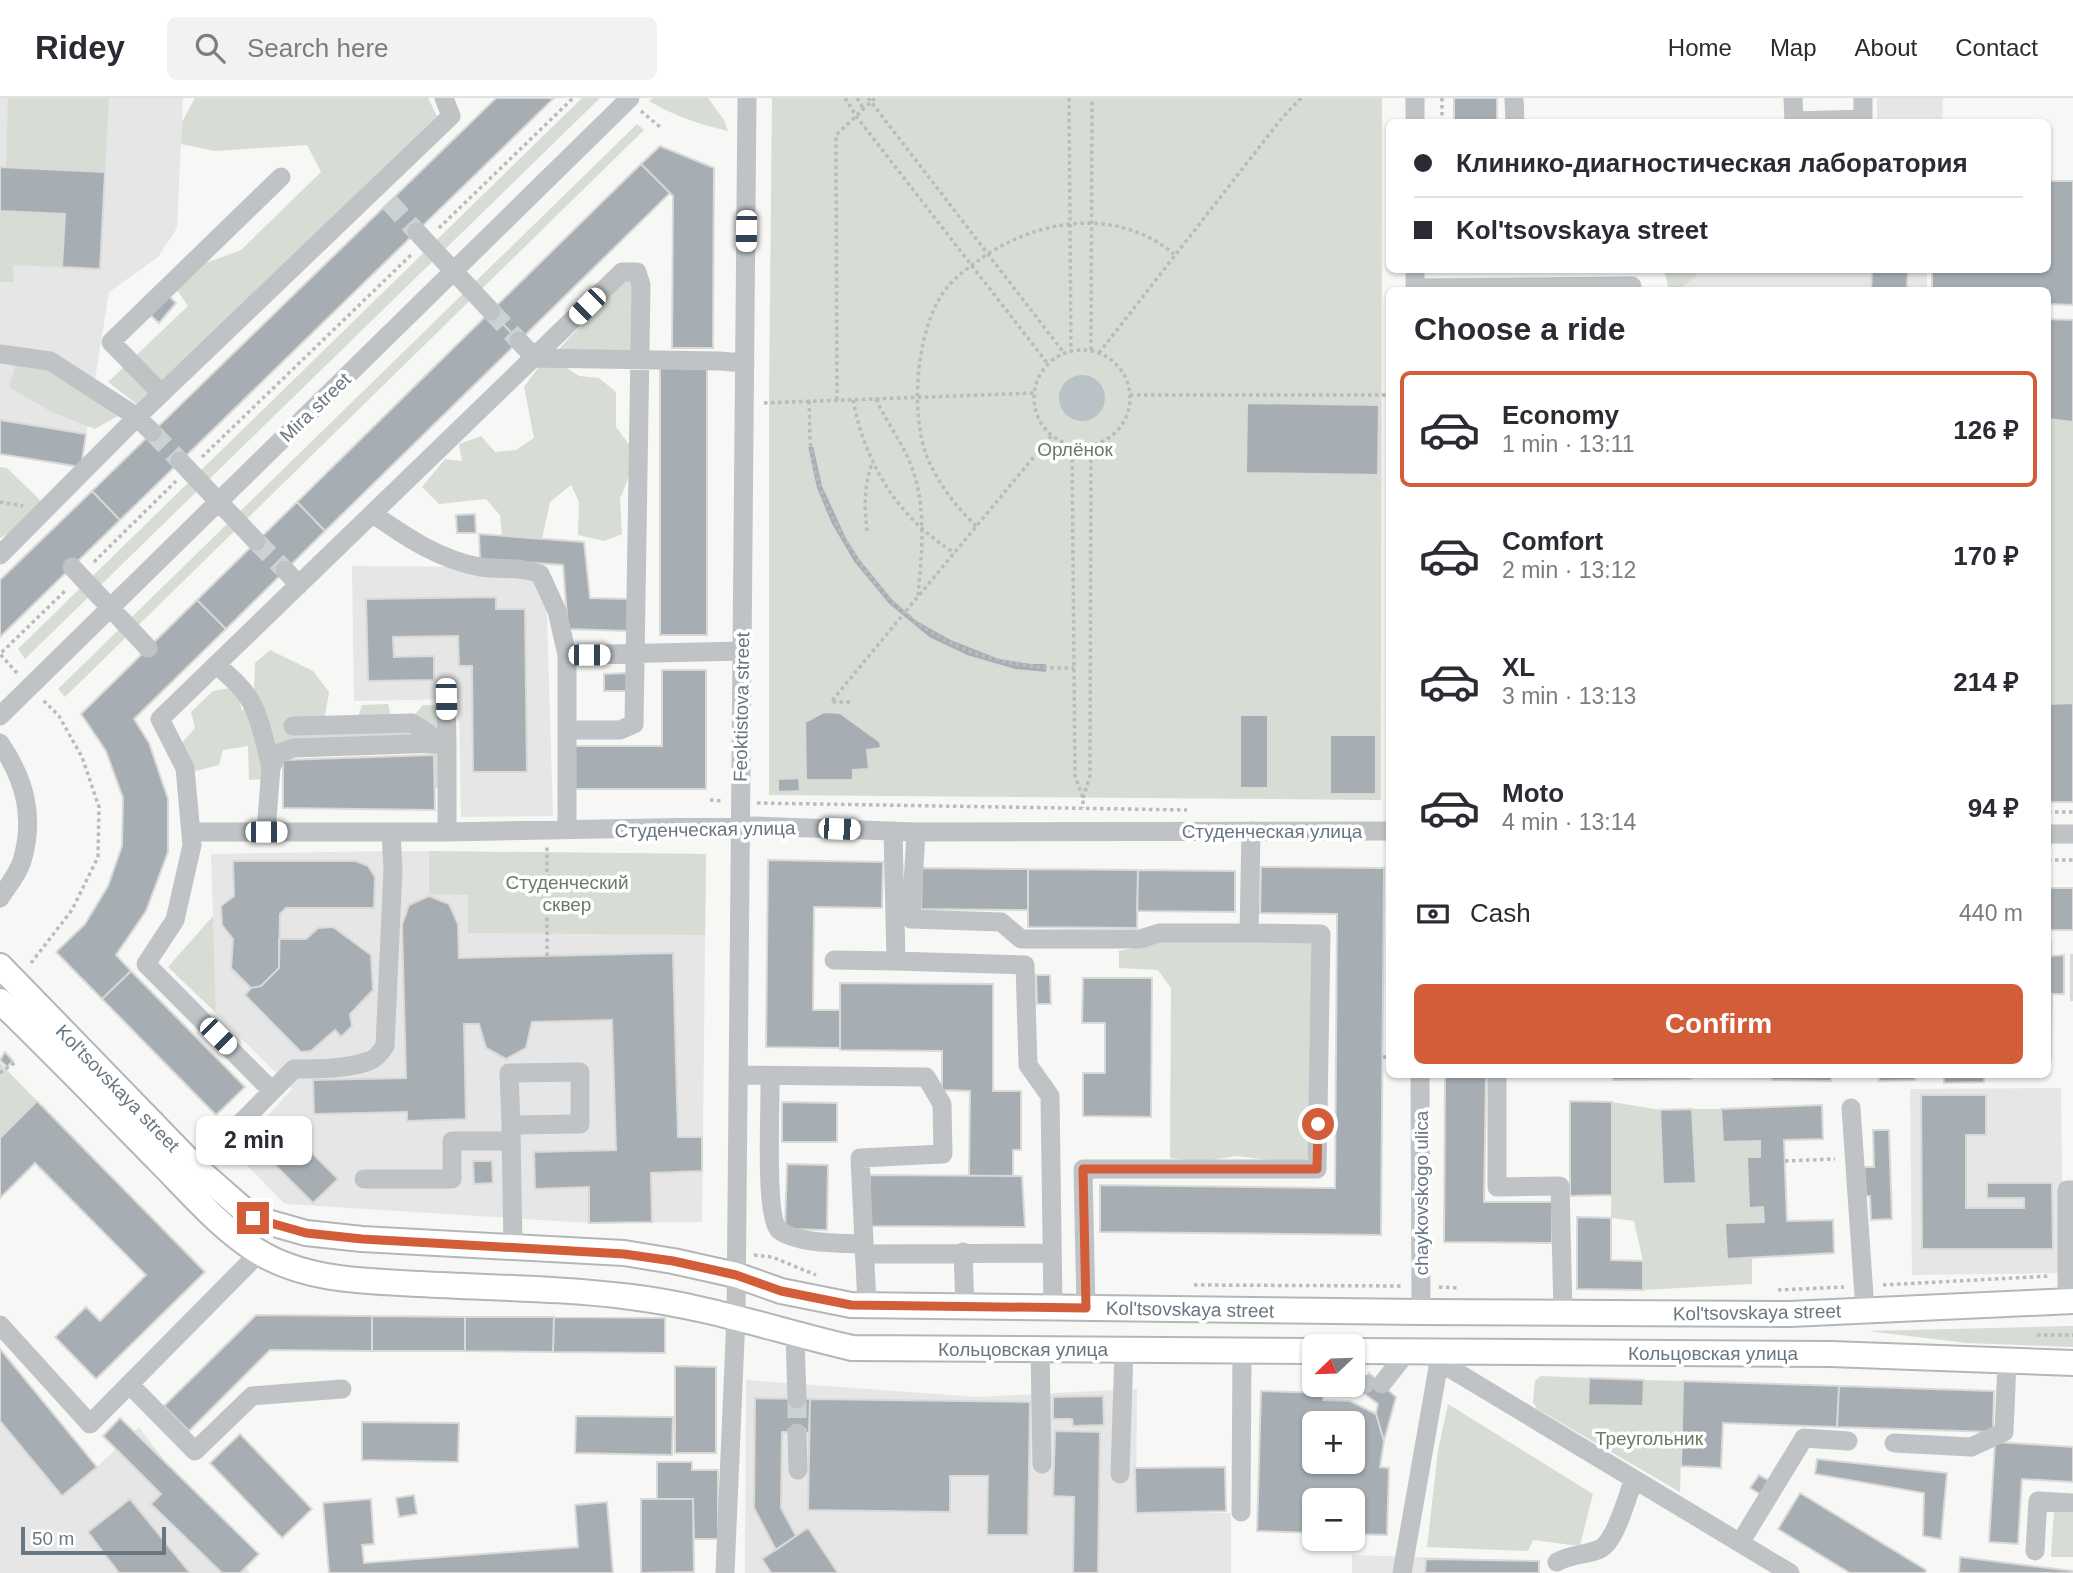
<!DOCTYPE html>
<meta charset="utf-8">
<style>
body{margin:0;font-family:Helvetica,sans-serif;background:#f2f2f3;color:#2b2b33;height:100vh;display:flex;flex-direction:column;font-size:26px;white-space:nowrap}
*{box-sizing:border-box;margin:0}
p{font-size:23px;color:#7c7c81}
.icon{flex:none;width:38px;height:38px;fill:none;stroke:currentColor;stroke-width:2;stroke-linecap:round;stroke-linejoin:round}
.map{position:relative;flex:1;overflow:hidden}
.sheet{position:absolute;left:1386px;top:189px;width:665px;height:791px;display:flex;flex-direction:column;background:#fff;border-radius:10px;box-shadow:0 2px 5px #0004}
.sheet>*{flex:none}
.top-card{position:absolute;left:1386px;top:21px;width:665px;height:154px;border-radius:10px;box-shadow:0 2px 5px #0004;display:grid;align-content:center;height:154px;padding:0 28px;background:#fff}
.needle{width:46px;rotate:247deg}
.tools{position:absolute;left:1302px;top:1236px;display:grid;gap:14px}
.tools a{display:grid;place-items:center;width:63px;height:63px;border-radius:10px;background:#fff;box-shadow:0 2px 5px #0004;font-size:35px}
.scale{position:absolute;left:21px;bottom:18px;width:145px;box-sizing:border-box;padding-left:7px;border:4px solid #697783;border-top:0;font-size:19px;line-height:24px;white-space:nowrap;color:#697783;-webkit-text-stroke:5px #fff;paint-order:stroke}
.end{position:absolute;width:32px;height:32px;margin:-16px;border:9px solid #d35d39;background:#fff;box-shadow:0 0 0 4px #fff}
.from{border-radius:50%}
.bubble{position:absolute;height:49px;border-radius:10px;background:#fff;box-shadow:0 2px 5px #0004;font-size:23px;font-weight:700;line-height:49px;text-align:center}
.car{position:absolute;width:21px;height:42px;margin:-21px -10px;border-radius:9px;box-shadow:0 0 5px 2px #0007;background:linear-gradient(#fff 24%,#345 0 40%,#fff 0 76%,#345 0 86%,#fff 0)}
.top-card b{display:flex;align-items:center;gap:24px;height:66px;font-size:26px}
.top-card b+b{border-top:2px solid #e1e1e2}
.top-card i{width:18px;height:18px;background:#2b2b33}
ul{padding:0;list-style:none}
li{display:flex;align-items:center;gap:21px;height:116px;margin:0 14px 10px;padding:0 14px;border:4px solid transparent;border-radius:10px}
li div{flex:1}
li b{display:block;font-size:26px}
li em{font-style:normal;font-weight:700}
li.current{border-color:#d35d39}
li>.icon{width:63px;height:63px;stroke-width:1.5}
h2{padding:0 28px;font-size:32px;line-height:84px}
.pay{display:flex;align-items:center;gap:18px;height:77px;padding:0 28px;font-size:26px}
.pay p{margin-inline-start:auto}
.action{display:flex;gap:14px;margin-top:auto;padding:14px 28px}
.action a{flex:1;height:80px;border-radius:10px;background:#d35d39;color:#fff;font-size:28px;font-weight:700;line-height:80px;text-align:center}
header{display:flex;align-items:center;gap:42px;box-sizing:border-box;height:98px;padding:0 35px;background:#fff;border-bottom:2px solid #e1e1e2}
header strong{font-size:33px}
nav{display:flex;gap:38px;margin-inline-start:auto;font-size:24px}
.search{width:490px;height:63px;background:#f2f2f3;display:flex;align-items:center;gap:18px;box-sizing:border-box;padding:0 24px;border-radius:10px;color:#7c7c81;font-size:26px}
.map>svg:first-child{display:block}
.built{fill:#e5e6e5}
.green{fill:#d7dcd4}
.water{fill:#b9c3c7}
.building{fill:#a7aeb3;stroke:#d9d9d7;stroke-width:2;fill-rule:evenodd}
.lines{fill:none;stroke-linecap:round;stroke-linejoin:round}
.minor-tunnel{stroke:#ccd1d3;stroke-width:19;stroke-dasharray:19 10;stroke-linecap:butt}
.major-casing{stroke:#b2b7ba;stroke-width:28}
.path{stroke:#b9bcbe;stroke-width:3.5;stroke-dasharray:3.5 3.5;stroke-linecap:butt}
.minor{stroke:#bfc3c6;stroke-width:19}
.major{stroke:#fff;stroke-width:24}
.route{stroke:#d35d39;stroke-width:9}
.labels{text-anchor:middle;stroke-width:7;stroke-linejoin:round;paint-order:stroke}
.street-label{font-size:19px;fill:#697783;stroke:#fff}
.park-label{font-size:19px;fill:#6b7b68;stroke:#fff}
</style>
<header>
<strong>Ridey</strong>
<div class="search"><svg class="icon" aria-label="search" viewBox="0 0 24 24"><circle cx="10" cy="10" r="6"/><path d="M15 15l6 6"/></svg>Search here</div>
<nav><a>Home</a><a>Map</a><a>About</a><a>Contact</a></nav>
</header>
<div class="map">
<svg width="2073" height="1475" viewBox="0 0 2073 1475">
<rect width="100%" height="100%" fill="#f7f7f5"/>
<path class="built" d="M0 0H183L177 130 158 159 109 194 81 369 0 356Z
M1877 0H1943L1942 24H1877Z
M1697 172H1927V192H1679L1696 178Z
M352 468 481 469 546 485 553 718 461 719 459 601 354 603Z
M392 753 706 756 702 1124 589 1125 285 1106 234 1054 292 991 216 915 211 756Z
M1691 976 1831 977V983L1691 981Z
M2061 990 2063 1175 1912 1177 1910 991Z
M0 1251 97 1369 139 1329 250 1475H0Z
M746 1282 977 1299 1137 1291 1136 1415H1231V1475H745Z
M1352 1457 1539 1463V1475H1352Z"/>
<path class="green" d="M8 0H109L105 74 6 69Z
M195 0H428L437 18 138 307 108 284 188 208 177 192 206 165 241 152 321 74 307 47 215 53 181 46 182 24Z
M582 0H600L25 561 18 551Z
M653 0H708L724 22 728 33C699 26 674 18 649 3Z
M772 0H1382L1381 702 769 697V304Z
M637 26 644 32 65 599 58 591Z
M0 113 65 116 62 169 13 167 14 184H0Z
M1664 172H1697L1696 178 1679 192H1669Z
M632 180 634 256 559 251 624 182Z
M2048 221 2073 222V704H2048Z
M47 267 118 318 95 331 50 313 9 289 15 268Z
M540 267H562L579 278 599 280 616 294V329L630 348 632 370 620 401 622 436 604 443 578 437 579 404 571 387 550 404 542 441 502 438 500 417 486 401 439 406 422 389 445 361 462 363 459 346 481 338 495 354 516 352 534 340 524 289Z
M0 369 7 370 44 406 19 430 0 440Z
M270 552 313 573 329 594 325 618 357 622 362 607 388 606 392 622 410 623 423 607 447 608 455 691 434 690V658L408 650H294L273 680 249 682 248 648 223 652 219 667 196 673 181 646 195 630 191 614 213 593 235 589 242 612H256L254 592 255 565Z
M429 753 706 756 705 837 468 835V797L429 796Z
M213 818 216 915 168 869Z
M1314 841 1311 1053 1304 1066 1237 1058 1198 1064 1170 1060 1171 890 1158 872 1119 870V853L1164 844Z
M0 965 37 1003 0 1040Z
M1612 1004 1660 1012 1664 1086 1696 1084 1692 1011H1721L1723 1044 1760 1043V1059L1747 1060 1749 1109H1763L1764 1124 1725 1126 1727 1161 1752 1160V1186L1643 1192V1163L1634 1123 1611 1120Z
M2073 1228V1249L1967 1245 1868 1233Z
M1541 1278 1589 1280 1588 1307 1643 1308 1644 1282 1683 1283 1680 1394 1537 1311 1533 1304 1535 1283Z
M1448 1306 1593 1396 1580 1448 1533 1442 1528 1453 1427 1449 1438 1353Z
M2054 1413 2073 1415V1459H2051Z"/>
<path class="water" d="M1059 300a23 23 0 1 1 46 0a23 23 0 1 1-46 0Z"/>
<path class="building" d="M496 0H554L120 422 92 393Z
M1454 0H1497V24H1454Z
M660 48 714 70 713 250H672L673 98 641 66Z
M641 66 670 95 519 243 491 213Z
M0 69 105 74 100 171 62 169 65 116 0 113Z
M2048 83H2073V207L2048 206V192H1932V172H2048Z
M1550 172H1595V174H1550Z
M1872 172H1908L1907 192H1871Z
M166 195 176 205 159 225 148 215Z
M491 213 519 243 325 433 297 404Z
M2048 221 2073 222V324L2048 321Z
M660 268H707V537H660Z
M1247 305 1379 307 1378 377 1246 375Z
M0 322 86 336 81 369 0 356Z
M807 348H814L823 388 847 440 861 462 893 501 915 521 951 541 999 560 1031 565H1047V575L1015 572 967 558 929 540 888 506 854 465 831 426 816 390Z
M92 393 120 422 0 539V482Z
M297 404 325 433 226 531 197 502Z
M475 416 476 435H457L456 417Z
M479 436 584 444 590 500 629 501 628 533 568 531 563 467 480 461Z
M496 499V511H525L527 674H473L472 568H459L458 538 393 539 394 559 434 558V582L368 583 366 501Z
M197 502 226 531 134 621 149 645 168 701V754L146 813 116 857 131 873 102 901 56 854 85 826 108 788 122 748 123 700 106 653 81 616Z
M662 572H706V691H573V648H662Z
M630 575V593H604V576Z
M2073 605V704H2048V606Z
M824 614 840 615 880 644 881 650 867 652 869 671 853 672V682H806L805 624Z
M1240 617H1268V690H1240Z
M1330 637H1376V696H1330Z
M434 657 435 712 283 710V662Z
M799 680 800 693 778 694V681Z
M768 762 883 764 882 810 814 809 813 912H840V950L766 949Z
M233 763H356L368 768 375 779 374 810H286L280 816 279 870 261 888 251 890 231 870 233 841 222 827 221 808 234 798Z
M1261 769 1384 770 1381 1137 1100 1134V1087L1335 1090 1337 816 1260 815Z
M922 770 1028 771V812L921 811Z
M1028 771 1138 772 1137 830 1028 829Z
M1138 772 1235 773V814L1137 813Z
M2048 790H2073V832H2048Z
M429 798 449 806 458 826 459 860 673 855 678 1039H702V1073L651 1075 652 1124 589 1125V1089L535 1091 534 1054 616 1052 612 922 532 924 526 950 506 961 486 950 479 926H464L466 1021 407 1023V1014L314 1016 313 982 406 980 402 827 409 807Z
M333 829 371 857 373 892 350 916 352 928 341 939 335 932 311 953 301 954 245 897 251 890 261 888 279 870V841H306L318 830Z
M2048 844H2051V858L2064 857V896H2052L2051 960H2048Z
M2071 857H2073V902H2071Z
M131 873 245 989 216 1017 102 901Z
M1036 877H1050L1051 906H1037Z
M1083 880H1152L1151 1019 1083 1018V975H1105V925H1082Z
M840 885 993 886V993H1021V1052H1013V1078H969L970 993 942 992V953L840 952Z
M5 954 13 963 7 969 0 962Z
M1445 976H1486L1484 1104H1552V1145L1444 1144Z
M1613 976H1691V981L1613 982Z
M1772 976H1831V983L1772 982Z
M1879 976H1915V982L1879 983Z
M1944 976H1984V984L1944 985Z
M1921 997H1986V1037H1966V1110H2024V1100H1987V1085H2052L2053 1151H1922Z
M37 1003 205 1174 96 1281 55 1239 86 1209 100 1223 146 1177 35 1065 0 1100V1040Z
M1570 1003 1612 1004V1097L1570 1098Z
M782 1004 837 1005V1044H782Z
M1822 1007 1823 1041 1784 1042 1787 1123 1833 1122 1834 1155 1727 1161 1725 1125 1764 1124 1763 1109 1749 1110 1747 1059H1760V1043L1723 1044 1721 1011Z
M1692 1011 1696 1085 1663 1086 1660 1012Z
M1873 1032H1889L1892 1121 1871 1122 1870 1098H1866L1864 1069H1874Z
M296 1039 338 1081 313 1105 271 1063Z
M473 1063H492L493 1085 474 1086Z
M787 1066 828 1067 827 1132 785 1131Z
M870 1077 1022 1078 1025 1129 870 1128Z
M1577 1119 1611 1120V1162L1643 1163V1192L1577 1191Z
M256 1217 372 1218V1253L270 1252 189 1333 164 1308Z
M372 1218 465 1219V1253H372Z
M465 1219H554L553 1254 465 1253Z
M554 1219 665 1220V1255L553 1254Z
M0 1251 97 1369 62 1398 0 1323Z
M675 1268 716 1269V1355H675Z
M1369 1275 1396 1299 1384 1343 1376 1316 1378 1306 1362 1294Z
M1589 1280 1644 1282 1643 1308 1588 1307Z
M1683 1283 1839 1288 1837 1329 1723 1325 1721 1370 1681 1368Z
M1839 1288 1994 1293 1993 1334 1837 1329Z
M1261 1293 1323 1295V1302L1350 1303 1376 1316 1384 1343 1380 1369 1389 1370 1387 1437 1353 1436V1402H1314V1435L1257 1433ZM1314 1325H1353V1363H1314Z
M1103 1298 1104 1327 1073 1328 1072 1321H1053V1299Z
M755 1300 810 1301 809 1335 782 1334 781 1410 796 1438 776 1452 754 1410Z
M810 1301 1030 1304 1028 1437H987L988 1378H950V1414L808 1412Z
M576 1318 673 1319 672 1357 575 1355Z
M120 1320 259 1456 240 1475H222L151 1406 161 1396 103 1338Z
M362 1324 459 1325 458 1364 362 1362Z
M1055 1333 1100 1334 1098 1475H1073L1074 1399 1053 1398Z
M240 1336 312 1411 282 1440 210 1365Z
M1995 1344 2073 1349V1384L2022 1381 2018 1446 1989 1444Z
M1817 1361 1947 1375 1941 1441 1923 1438 1924 1395 1815 1376Z
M657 1364H692V1372H718V1441H694L693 1401H657Z
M1225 1369 1226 1413 1136 1415 1135 1370Z
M1759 1377 1770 1383 1762 1397 1750 1390Z
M1800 1395 1926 1472 1925 1475H1850L1778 1431Z
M414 1397 417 1416 399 1419 396 1400Z
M130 1401 190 1475H119L88 1434Z
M371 1401 374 1446 362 1447 364 1465 578 1449 575 1407 607 1404 613 1475H329L323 1405Z
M641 1401H693L694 1474 641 1475Z
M808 1430 838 1475H771L762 1461Z
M1960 1459 2073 1473V1475H1959Z
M1426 1461 1539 1463V1475H1425Z"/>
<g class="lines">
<path class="minor-tunnel" d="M389 104 417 134
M491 213 519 243
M152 334 180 363
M256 443 285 472
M797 1301V1335"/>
<g class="major-casing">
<path id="major" d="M0 868 196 1070 253 1120 306 1135 362 1141 624 1155 673 1163 736 1177 781 1193 851 1207 1421 1214 1790 1216 2073 1203
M0 903C54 955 107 1010 160 1064 190 1094 220 1130 257 1153 305 1183 365 1183 420 1186 490 1190 562 1190 631 1199 707 1208 778 1233 852 1250L1314 1253
M1353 1253 1831 1256 2073 1265"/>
</g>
<path class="path" d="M845 0 856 18 1048 266
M857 0 863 10
M868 0 1064 255
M1069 0 1071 253
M1442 0V24
M641 13 660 29
M439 130 573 0
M1091 252 1092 0
M1034 300a48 48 0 1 1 96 0a48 48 0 1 1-96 0Z
M1099 255 1282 20 1301 0
M1130 297H1390
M876 301C885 321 898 339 907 358 928 402 922 452 918 498
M837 302 836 37 875 0
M853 302C865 365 898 421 955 455
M809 303C810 319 809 336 811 351 816 387 831 420 850 450 901 533 977 572 1074 570
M764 305 1035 295
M1072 347 1075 678 1083 700V710
M202 359 413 155
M0 404 23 408
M976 428C956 409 938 385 927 359 910 314 916 235 943 195 953 180 968 170 982 160 1039 120 1118 109 1174 156
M867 433C864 408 864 389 872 365
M94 464 176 383
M906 513 1052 337
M17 575 0 556 66 492
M850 604H831L901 519
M1083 700 1090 678 1091 347
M710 702 722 703
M757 705 1187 712
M2048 714H2073
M2048 762H2073
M547 858V749
M31 865 72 812 98 759 99 709 82 659 59 618 42 601
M1383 959H1390
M0 975 17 963
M1785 1063 1835 1061
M754 1157 772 1159 816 1177
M1194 1187 1403 1188
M1883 1187 2050 1178
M1439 1189 1459 1190
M1778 1192 1844 1189
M2037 1237H2073"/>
<path class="minor" d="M1415 0V24
M1514 0 1515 24
M1793 0 1794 23 1863 21V0
M417 134 491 213
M1415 172V192
M1415 190 1632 188
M519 243 535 260 719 263 745 265
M0 256 50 263 137 319 152 334
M161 295 111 244 281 79
M180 363 256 443
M373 416C406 439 440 462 480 469 501 472 520 468 540 476L557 513 567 557
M0 457 137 319 451 18 444 0
M72 469 148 550
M285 472 299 487
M217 567C229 578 243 589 251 604 262 624 265 648 271 669
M446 601 447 645
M0 618 630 0
M293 628 412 625 428 635 436 646
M0 645C25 682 35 719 22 763 18 776 7 789 0 800
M567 732V557L742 553
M893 733 896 863 1025 867 1028 967 1050 998 1053 1210
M192 734H447L758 728 916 734 1390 733
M266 734 271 669 279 655 294 650 442 645H447V734
M916 734 911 821 1001 824 1021 841H1140L1159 835H1249
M2048 736H2073
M834 862 896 863
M580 974V1026L511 1027 509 975Z
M1420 976 1421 1214
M1497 976V1089L1560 1088 1563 1215
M738 977 926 979 942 1006 943 1056 860 1060 867 1207
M770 978C771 1004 764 1118 779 1132 796 1146 842 1145 863 1146
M272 993 146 866 175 822 192 747 185 670 160 621 622 174H637L641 187 634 626 620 632H567
M1851 1010 1865 1212
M511 1032 513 1150
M196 1070 294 971C315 971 348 971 369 963 376 961 381 954 385 948L393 771 391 734
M364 1081H452V1043H511
M963 1154 965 1209
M864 1156 1052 1155
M2067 1204V1092H2073
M1086 1210 1083 1071H1317L1321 836 1249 835 1251 733
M0 1227 90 1326 259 1155
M795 1237 797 1301
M1040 1251 1042 1366
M1423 1254 1790 1475
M1353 1284 1365 1286
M129 1286 195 1353 252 1298 342 1291
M1382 1286 1407 1254
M797 1335 798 1372
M1894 1345 1971 1349 2004 1334 2007 1263
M1120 1376 1124 1252
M1241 1414 1242 1252
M1740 1445 1804 1340 1848 1343
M2035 1453 2038 1403 2073 1405
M1557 1464C1571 1456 1587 1457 1600 1451 1616 1443 1627 1399 1634 1381
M725 1475 736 1218 747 0
M1402 1475 1439 1264"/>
<use href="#major" class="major"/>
</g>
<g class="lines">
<path class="route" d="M253 1120 306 1135 362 1141 624 1156 673 1163 736 1177 781 1193 851 1207 1086 1210 1083 1071H1317L1318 1026"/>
</g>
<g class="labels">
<g class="street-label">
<text transform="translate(315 309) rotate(-44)" y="7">Mira street</text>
<text transform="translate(741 609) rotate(-89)" y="7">Feoktistova street</text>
<text transform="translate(705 731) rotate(-1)" y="7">Студенческая улица</text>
<text x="1272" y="740">Студенческая улица</text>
<text transform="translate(118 990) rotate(46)" y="7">Kol'tsovskaya street</text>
<text transform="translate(1421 1095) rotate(-90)" y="7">chaykovskogo ulica</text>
<text transform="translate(1190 1211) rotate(1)" y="7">Kol'tsovskaya street</text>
<text transform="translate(1757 1214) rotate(-1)" y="7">Kol'tsovskaya street</text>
<text x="1023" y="1258">Кольцовская улица</text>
<text x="1713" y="1262">Кольцовская улица</text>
</g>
<g class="park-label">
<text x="1075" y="358">Орлёнок</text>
<text x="567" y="791">Студенческий<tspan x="567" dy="22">сквер</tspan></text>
<text x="1649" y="1347">Треугольник</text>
</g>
</g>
</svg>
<div class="tools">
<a><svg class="needle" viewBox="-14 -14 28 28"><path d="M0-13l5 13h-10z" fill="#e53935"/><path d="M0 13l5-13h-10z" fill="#7c7c81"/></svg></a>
<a>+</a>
<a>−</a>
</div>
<div class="scale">50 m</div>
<i class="end from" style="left:1318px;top:1026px"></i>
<i class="end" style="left:253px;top:1120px"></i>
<div class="bubble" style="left:196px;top:1018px;width:116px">2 min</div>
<i class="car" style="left:746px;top:133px;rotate:181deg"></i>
<i class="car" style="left:587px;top:208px;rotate:225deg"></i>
<i class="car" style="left:589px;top:557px;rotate:90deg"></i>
<i class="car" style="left:446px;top:601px;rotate:179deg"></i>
<i class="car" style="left:839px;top:731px;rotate:92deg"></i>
<i class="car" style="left:266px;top:734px;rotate:90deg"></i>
<i class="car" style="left:218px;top:938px;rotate:135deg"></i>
<div class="top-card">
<b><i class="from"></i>Клинико-диагностическая лаборатория</b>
<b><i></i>Kol'tsovskaya street</b>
</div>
<section class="sheet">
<h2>Choose a ride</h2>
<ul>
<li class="current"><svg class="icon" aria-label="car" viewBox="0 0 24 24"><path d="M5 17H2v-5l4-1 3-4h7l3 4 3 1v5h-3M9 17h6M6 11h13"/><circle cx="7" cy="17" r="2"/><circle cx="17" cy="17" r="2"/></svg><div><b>Economy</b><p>1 min · 13:11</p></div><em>126 ₽</em></li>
<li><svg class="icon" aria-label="car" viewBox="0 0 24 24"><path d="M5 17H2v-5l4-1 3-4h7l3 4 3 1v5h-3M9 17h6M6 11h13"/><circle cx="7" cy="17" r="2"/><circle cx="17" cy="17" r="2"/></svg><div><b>Comfort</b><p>2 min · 13:12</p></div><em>170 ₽</em></li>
<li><svg class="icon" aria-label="car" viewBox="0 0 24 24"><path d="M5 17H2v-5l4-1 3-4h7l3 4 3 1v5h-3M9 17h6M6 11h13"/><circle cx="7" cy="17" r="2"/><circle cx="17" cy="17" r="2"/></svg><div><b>XL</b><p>3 min · 13:13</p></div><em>214 ₽</em></li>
<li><svg class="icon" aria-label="car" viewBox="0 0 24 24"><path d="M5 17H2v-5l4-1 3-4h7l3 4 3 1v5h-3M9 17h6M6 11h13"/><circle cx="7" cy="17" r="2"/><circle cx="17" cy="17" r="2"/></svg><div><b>Moto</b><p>4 min · 13:14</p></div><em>94 ₽</em></li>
</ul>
<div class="pay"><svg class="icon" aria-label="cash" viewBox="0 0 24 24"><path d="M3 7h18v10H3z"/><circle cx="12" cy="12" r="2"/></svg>Cash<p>440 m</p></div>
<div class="action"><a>Confirm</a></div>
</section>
</div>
